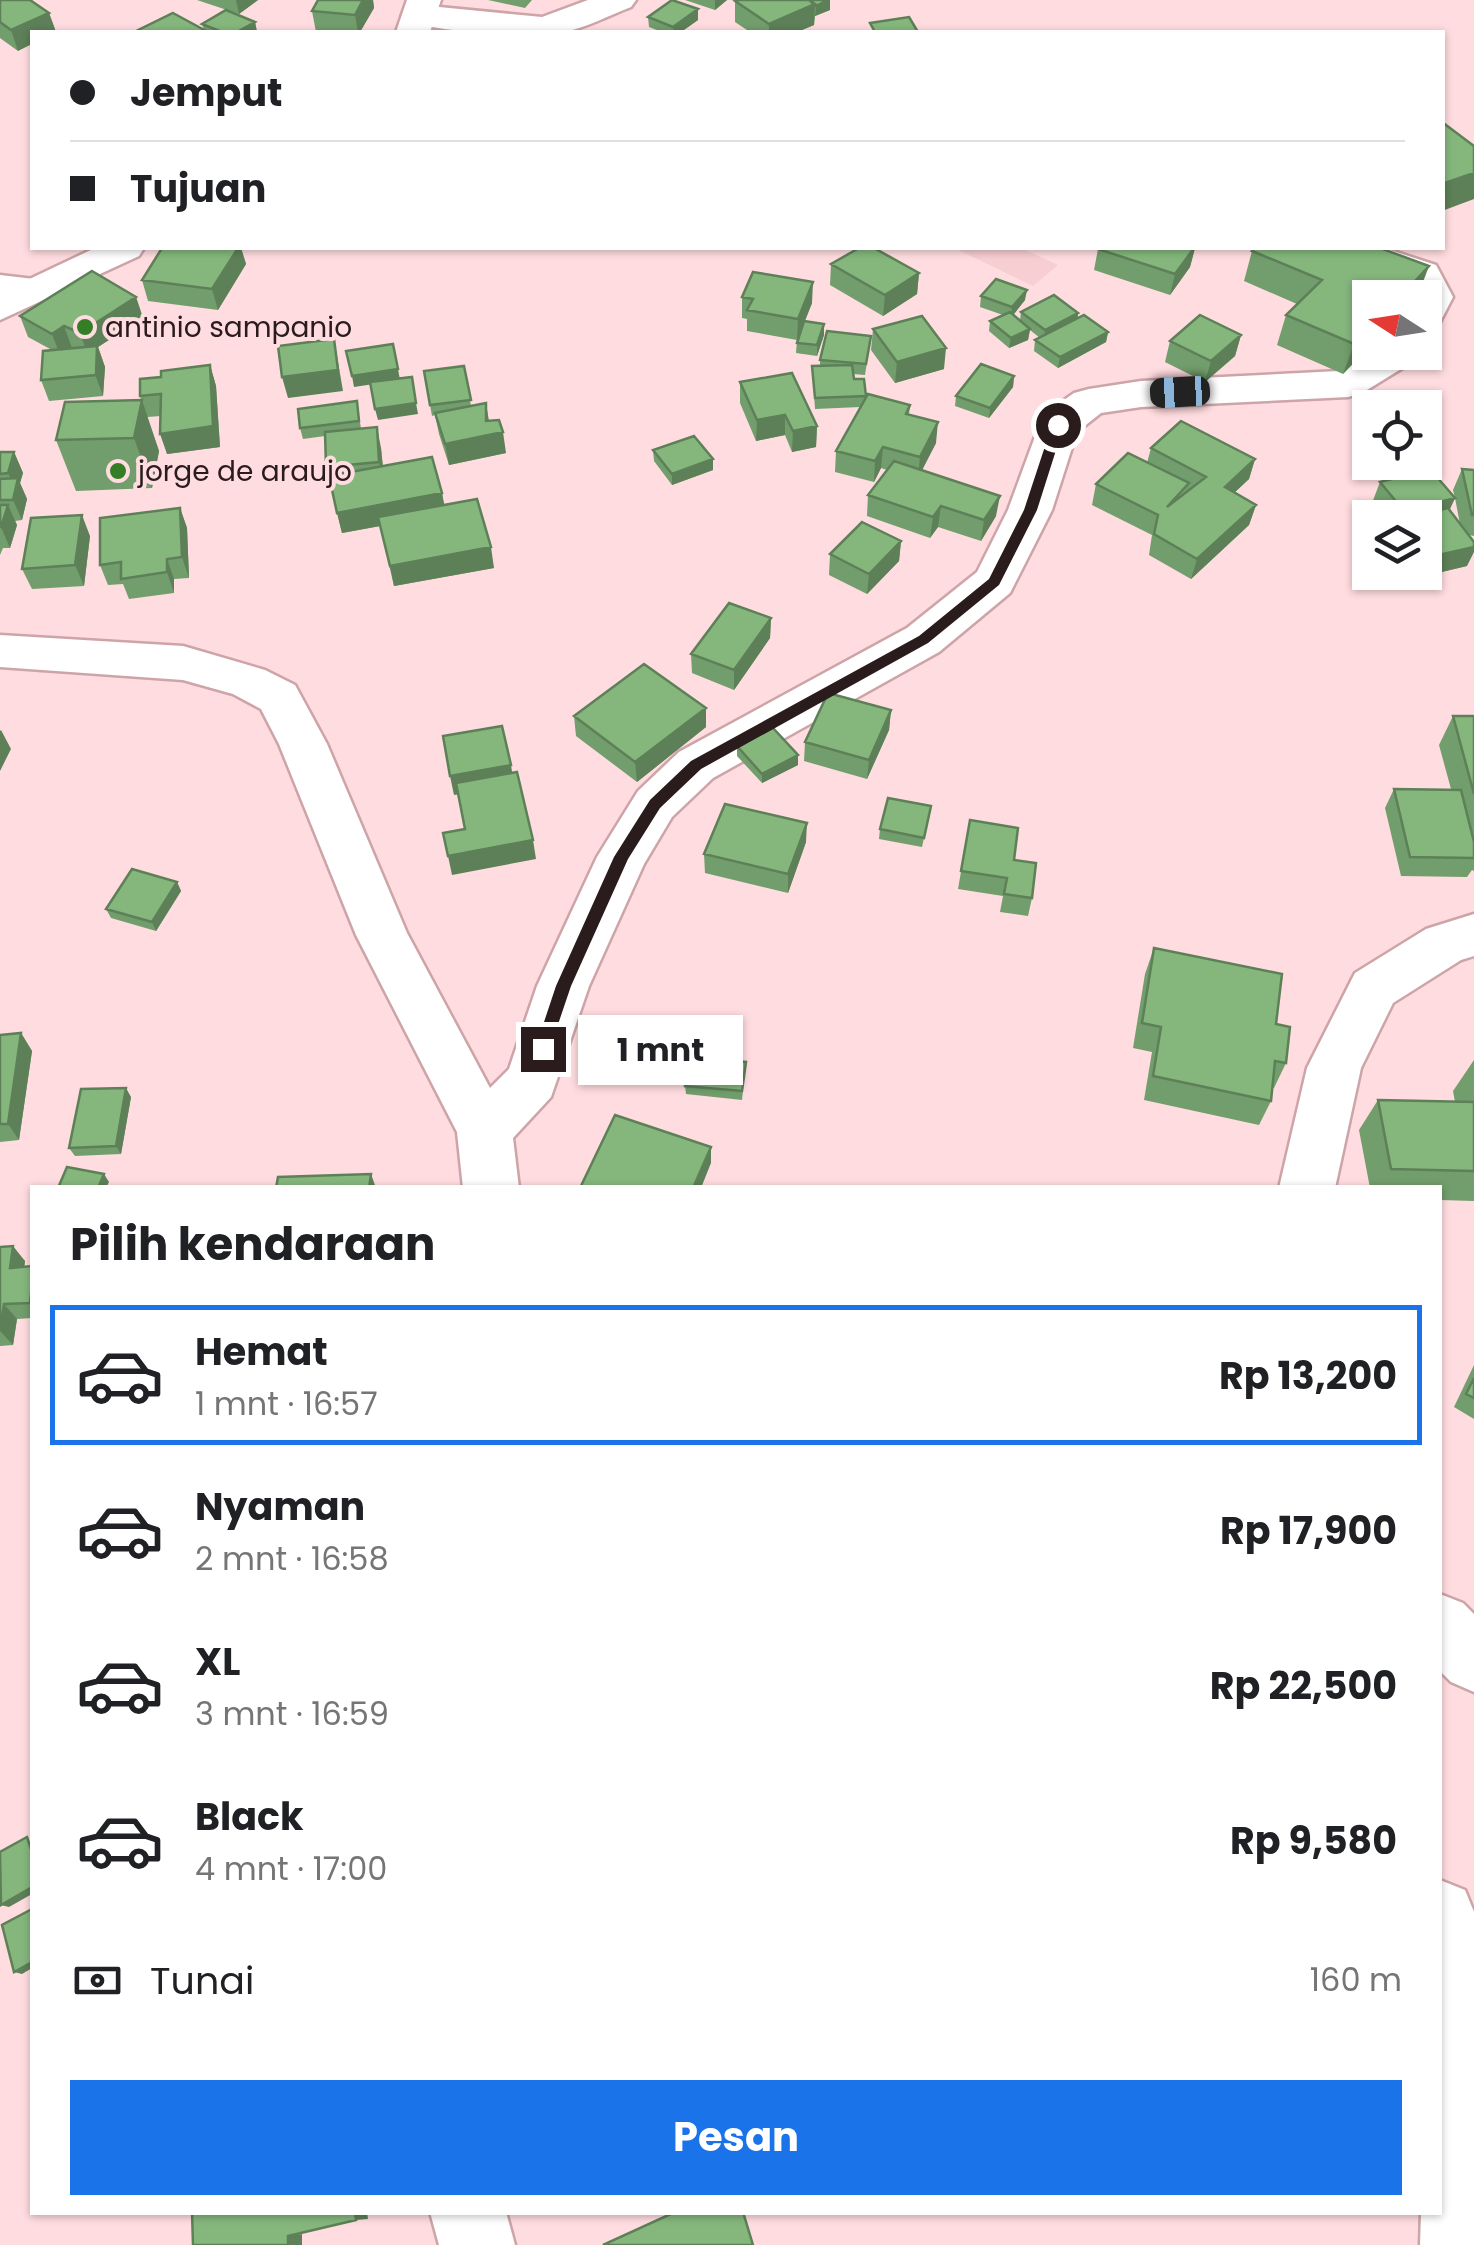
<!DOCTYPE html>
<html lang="id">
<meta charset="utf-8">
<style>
body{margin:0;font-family:Poppins,sans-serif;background:#f6f6f6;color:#202124;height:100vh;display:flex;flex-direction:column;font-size:38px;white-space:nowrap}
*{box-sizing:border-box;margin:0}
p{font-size:32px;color:#757577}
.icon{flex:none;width:55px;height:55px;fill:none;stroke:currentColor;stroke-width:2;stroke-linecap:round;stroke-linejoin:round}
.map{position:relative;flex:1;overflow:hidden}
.drawer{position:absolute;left:30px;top:1185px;width:1412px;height:1030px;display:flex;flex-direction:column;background:#fff;border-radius:0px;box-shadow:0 2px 8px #0004}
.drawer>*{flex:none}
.guide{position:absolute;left:30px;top:30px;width:1415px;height:220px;border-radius:0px;box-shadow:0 2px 8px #0004;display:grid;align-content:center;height:220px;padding:0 40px;background:#fff}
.needle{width:65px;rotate:282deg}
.controls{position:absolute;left:1352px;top:280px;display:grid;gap:20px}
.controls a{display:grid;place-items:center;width:90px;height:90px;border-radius:0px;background:#fff;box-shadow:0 2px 8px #0004;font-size:50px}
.end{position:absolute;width:45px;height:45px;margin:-22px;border:12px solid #2a1b1c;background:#fff;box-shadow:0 0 0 5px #fff}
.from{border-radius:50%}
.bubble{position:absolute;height:70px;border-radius:0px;background:#fff;box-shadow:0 2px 8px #0004;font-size:32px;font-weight:700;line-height:70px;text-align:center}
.car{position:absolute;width:30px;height:60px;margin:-30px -15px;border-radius:12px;box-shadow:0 0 8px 2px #0007;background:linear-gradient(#222 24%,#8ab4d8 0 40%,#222 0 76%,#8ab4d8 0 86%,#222 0)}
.guide b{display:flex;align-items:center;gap:35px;height:95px;font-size:38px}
.guide b+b{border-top:2px solid #e0e0e0}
.guide i{width:25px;height:25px;background:#202124}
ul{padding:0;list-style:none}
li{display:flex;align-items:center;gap:30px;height:140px;margin:0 20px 15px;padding:0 20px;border:5px solid transparent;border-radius:0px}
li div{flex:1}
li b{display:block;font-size:38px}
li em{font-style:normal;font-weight:700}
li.active{border-color:#1a73e8}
li>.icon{width:90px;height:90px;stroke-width:1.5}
h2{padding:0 40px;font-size:45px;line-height:120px}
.pay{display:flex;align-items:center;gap:25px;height:110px;padding:0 40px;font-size:38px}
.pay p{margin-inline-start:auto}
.action{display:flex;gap:20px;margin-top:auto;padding:20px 40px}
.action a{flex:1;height:115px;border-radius:0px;background:#1a73e8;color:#fff;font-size:40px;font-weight:700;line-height:115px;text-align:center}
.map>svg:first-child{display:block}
.built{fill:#f7ced2}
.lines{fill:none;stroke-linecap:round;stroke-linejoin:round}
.minor-casing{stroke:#cda4a8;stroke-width:5}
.major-casing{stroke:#cda4a8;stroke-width:5}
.minor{fill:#fff;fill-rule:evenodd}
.major{fill:#fff;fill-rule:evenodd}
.wall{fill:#729d6c;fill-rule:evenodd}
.shaded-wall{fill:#5d8058}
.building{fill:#85b77d;stroke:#5d8058;stroke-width:2.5}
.route{fill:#2a1b1c}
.poi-dot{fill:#347f26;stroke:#ffdcdf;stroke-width:4}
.labels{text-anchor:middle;stroke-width:8;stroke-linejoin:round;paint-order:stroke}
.far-poi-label{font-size:28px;fill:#2a1b1c;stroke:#ffdcdf;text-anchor:start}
</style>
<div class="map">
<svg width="1474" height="2245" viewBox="0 0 1474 2245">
<rect width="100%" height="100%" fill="#ffdcdf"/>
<path class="built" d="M954 248H1021L1058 265 1033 286Z"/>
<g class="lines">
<g class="minor-casing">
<path id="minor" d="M588 0H636L631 7C610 15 586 28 564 32 527 40 444 31 407 22L402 15 407 8 419 5 542 17Z
M1328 248H1384L1436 265 1453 297 1439 324 1425 327V298H1413L1406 280 1333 256Z
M0 275 51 281 57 289 51 297 37 301 0 299Z
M1370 352H1420L1414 361 1362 393 1348 397 1141 407 1101 413 1077 432 1052 510 1010 593 939 652 713 778 672 817 644 864 589 986 551 1097 513 1138 519 1188H463L457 1132 356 935 279 744 261 709 233 694 183 680 0 667V635L183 646 265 670 295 685 327 744 407 933 490 1088 509 1069 537 986 597 857 638 791 679 752 907 628 977 572 1008 510 1043 415 1074 393 1089 389 1141 381 1339 371Z
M1474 914V956L1461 960 1393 1003 1361 1068 1335 1188H1279L1307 1068 1355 973 1426 929Z
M1440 1594 1463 1603 1474 1614V1692L1451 1682 1440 1671Z
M1440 1880 1465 1890 1474 1912V2245H1420L1421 2212H1440Z
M430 2212H506L515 2245H439Z"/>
</g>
<g class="major-casing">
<path id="major" d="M407 0H441L430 32H396Z
M95 248H144L139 256 0 320V293Z"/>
</g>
<use href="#minor" class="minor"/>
<use href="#major" class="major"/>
</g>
<path class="wall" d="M0 0 49 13 56 32H32L18 51 0 38Z
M197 0H258L239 14Z
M318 0H373L374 8 360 32H316L312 11Z
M488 0H532L525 8Z
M685 0H727L715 10Z
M738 0H830V10L815 16 814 25 797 32H750L735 22V1Z
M648 17 698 20 681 32H662L649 27Z
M255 22 257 32H134L204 30 202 24Z
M162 248H241L246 264 218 310 148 301 142 280Z
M1195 248 1190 267 1170 295 1094 270 1098 249Z
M1252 251 1418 296 1370 298V346L1343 374 1277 345 1286 315 1297 304 1244 281Z
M831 264 919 273 917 294 883 316 830 285Z
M981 296 1025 300 1013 315 1020 320 1021 312 1078 313V318L1108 332 1106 342 1058 368 1034 351 1035 340 1040 338 1030 330 1028 340 1009 348 989 331 990 321 1003 315 980 307Z
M136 297 143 318 98 347 105 367 103 396 49 401 41 380 52 350 28 337 20 316Z
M742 297 812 303 805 321 824 324V335L817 356 796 353 797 340 747 331V319L742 318Z
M873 329 944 369 895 383 871 350Z
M1241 335 1235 356 1205 382 1165 362 1170 341Z
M871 336 865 375 853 374 854 379 866 398 910 405 909 415 936 443 922 470 996 516 981 541 938 527 930 538 867 516 868 495 887 470 881 468 874 482 835 472 836 451 860 407 815 409 812 366H820V360Z
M210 365 216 386 220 447 167 454 161 416 147 417 159 451 152 488 76 491 56 440 141 400 140 396 161 377Z
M464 366 471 406 486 403 489 421 506 453 449 465 439 434 435 415 432 416 424 371Z
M1014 376 1013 387 989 418 955 406 956 396Z
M740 382 817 426 816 447 792 452 785 435 756 441 740 403Z
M357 401 361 429 381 448 383 466 442 493 444 505 494 568 394 586 380 526 342 533 326 467 325 436 303 439 300 428Z
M1151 448 1255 459 1249 479 1235 492 1256 505 1249 525 1191 579 1149 555 1152 535 1092 505 1096 484 1147 463Z
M653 450 713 459V470L672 485 654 461Z
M0 452H14L23 473 20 483 27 499 22 520 15 521 17 525 10 548H3L0 555Z
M1462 469 1474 470V536L1469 535 1467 566 1395 583 1388 572H1425V518H1384L1372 503 1380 482 1455 498 1453 490ZM1455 498 1460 524 1449 510Z
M180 508 187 528 189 578 174 579V593L129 599 123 584 108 585 100 565Z
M90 536 84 586 32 589 22 569Z
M901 541 899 561 867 594 829 575 830 554Z
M771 618 770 638 734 690 692 673 691 654Z
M706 708V727L637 782 576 736 574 716Z
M891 710 889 730 867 779 804 761 805 742Z
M1453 716H1474V871L1472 870 1467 877 1401 876 1385 808 1394 789H1451L1439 745Z
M737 746 798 765 762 783 737 756Z
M931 806 922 847 879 839 880 829Z
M970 820 1014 860 1032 898 1028 916 1000 912 1003 896 958 889Z
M806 842 788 893 705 873 704 854Z
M177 882 181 891 156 931 111 918 106 909Z
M1154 948 1276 1024 1286 1063 1274 1088H1272L1271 1101 1259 1125 1144 1100 1152 1052 1133 1048 1145 974Z
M21 1033 32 1051 19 1140 0 1142V1035Z
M672 1046 664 1080 594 1070 592 1061Z
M1474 1060V1201L1440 1200V1188H1370L1359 1130 1378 1100 1455 1102 1453 1091Z
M746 1062 742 1100 686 1094 685 1086Z
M131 1097 121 1154 75 1156 69 1148Z
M0 1247 25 1261 24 1267 32 1266V1318L17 1319 13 1345 0 1346Z
M1474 1365V1419L1454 1407Z"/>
<path class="shaded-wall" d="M236 0H258L239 14Z
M363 0H373L374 8 360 32H358L355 15Z
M715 0H727L715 10Z
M828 0H830V10L815 16 816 6Z
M815 4 814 25 797 32H769V24Z
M698 9V20L681 32H674L673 27Z
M49 13 56 32H32V44L18 51 11 30Z
M255 22 257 32H237Z
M1474 173V199L1442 211V184Z
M238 248H241L246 264 218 310 212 289Z
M1195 248 1190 267 1170 295 1175 274Z
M1429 266 1417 298H1399Z
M919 273 917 294 883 316 885 295Z
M813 282 812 303 797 340 798 319Z
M1027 290 1025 300 1011 318 1012 307Z
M136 297 143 318 98 347 105 367 103 396 80 333Z
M1078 313 1076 324 1044 341 1045 330Z
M824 324V335L817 356V345Z
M64 326 72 348 60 355 52 334Z
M1370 327V346L1343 374 1354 344Z
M1030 329 1028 340 1009 348 1011 338Z
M1108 332 1106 342 1058 368 1060 357Z
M1241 335 1235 356 1205 382 1211 361Z
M334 339 343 391 288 398 282 377Z
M946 348 944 369 895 383 897 362Z
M210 365 216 386 220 447 167 454 160 434Z
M398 369 400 380 354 387 352 376Z
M1014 376 1013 387 989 418 990 408Z
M142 400 159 451 152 488 134 438Z
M416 403 418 414 378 420 375 409Z
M486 403 489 424 503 432 506 453 449 465 445 444 486 421Z
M785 415V435L756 441 757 420Z
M938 422 936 443 918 478 920 457Z
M817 426 816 447 792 452 793 431Z
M377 427 381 448 384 483 379 462Z
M883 447 881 468 874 482 875 461Z
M14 452 23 473 20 483 27 499 22 520 13 500 15 489 8 473Z
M713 459V470L672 485V474Z
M1255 459 1249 479 1219 507 1225 487Z
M442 493 446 514 342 533 337 513Z
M1000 496 996 516 981 541 984 520Z
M1455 498 1446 518H1402L1404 511Z
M8 505 17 525 10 548 1 527Z
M1256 505 1249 525 1191 579 1197 559Z
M941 506 938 527 930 538 933 517Z
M180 508 187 528 189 578 182 557Z
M82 515 90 536 84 586 75 565Z
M901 541 899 561 867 594 869 574Z
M491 547 494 568 394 586 390 566Z
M1474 547V552L1467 566 1395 583 1400 572H1425V558Z
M167 559 174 579V593L167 572Z
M771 618 770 638 734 690V670Z
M706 708V727L637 782 635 762Z
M891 710 889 730 867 779 869 760Z
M1 730 11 749 0 771V731Z
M798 755V765L762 783V774Z
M511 765 514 785 454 795 450 776Z
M807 823 806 842 788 893V874Z
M533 840 536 859 452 875 448 856Z
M177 882 181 891 156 931 152 922Z
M21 1033 32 1051 19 1140 8 1124Z
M671 1037 672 1046 664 1080 663 1071Z
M126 1088 131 1097 121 1154 116 1146Z
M711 1147V1163L701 1188H693Z
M104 1174 109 1182 106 1188H98Z
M371 1174 376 1188H369Z
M13 1246 25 1261 22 1283 10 1268Z
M4 1304 17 1319 13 1345 0 1331Z
M32 1887V1894L9 1907 1 1905Z
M32 1962V1968L22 1974 14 1972Z
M355 2212H367L368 2219 356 2220Z
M302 2234V2245H288V2236Z"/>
<path class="building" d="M0 0H30L49 13 11 30 0 22Z
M318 0H363L355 15 312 11Z
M672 0 698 9 673 27 648 17Z
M738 0H809L815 4 769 24 735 1Z
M809 0H828L816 6Z
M226 10 255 22 237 32H222L202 24Z
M173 13 208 32H134Z
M909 17 918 32H875L870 23Z
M1442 122 1474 146V173L1442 184Z
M162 248H238L212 289 142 280Z
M859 248H874L919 273 885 295 831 264Z
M1099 248H1194L1175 274 1098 249Z
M1255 248H1380L1429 266 1399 298H1370V327L1354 344 1286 315 1322 280 1252 251Z
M92 271 136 297 80 333 64 326 52 334 20 316Z
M753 272 813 282 798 319 747 310 753 299 742 297Z
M996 279 1027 290 1012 307 981 296Z
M1054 295 1078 313 1045 330 1021 312Z
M1010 312 1030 329 1011 338 990 321Z
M1084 315 1108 332 1060 357 1035 340Z
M1200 315 1241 335 1211 361 1170 341Z
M922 316 946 348 897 362 873 329Z
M804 321 824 324 817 345 797 343Z
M827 331 871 336 866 364 820 360Z
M334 339 338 370 282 377 278 346Z
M393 344 398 369 352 376 346 351Z
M97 346 96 375 41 380 43 351Z
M981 364 1014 376 990 408 956 396Z
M210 365 213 426 160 434 161 394 140 396V379L161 377V371Z
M852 365 854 379H864L866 396 815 398 812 366Z
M464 366 471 400 430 405 424 371Z
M792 373 817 426 793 431 785 415 757 420 740 382Z
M412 377 416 403 375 409 370 382Z
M868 394 910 405 906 414 938 422 920 457 883 447 875 461 836 451Z
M142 400 134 438 56 440 65 402Z
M357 401 359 421 300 428 298 409Z
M486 403V421L499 420 503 432 445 444 435 413Z
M1181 421 1255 459 1225 487 1256 505 1197 559 1154 534 1158 515 1096 484 1128 453 1189 483 1167 507 1206 477 1151 448Z
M377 427 379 462 326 467 325 432Z
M694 436 713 459 672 474 653 450Z
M0 452H14L8 473 0 474Z
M432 457 442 493 337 513 329 476Z
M894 461 1000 496 984 520 941 506 933 517 868 495Z
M1430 469 1455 498 1404 511 1380 482Z
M1462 469 1474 470V515H1472Z
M18 478 13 500H0V479Z
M477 499 491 547 390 566 378 517Z
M0 505H8L1 527H0Z
M180 508 182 557 167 559V572L121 579V562L100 565V518Z
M1448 508 1474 542V547L1425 558V518H1407Z
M82 515 75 565 22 569 31 518Z
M862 522 901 541 869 574 830 554Z
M729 603 771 618 734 670 691 654Z
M644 664 706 708 635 762 574 716Z
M828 693 891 710 869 760 805 742Z
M1453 716H1474V794Z
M502 726 511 765 450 776 443 736Z
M773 728 798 755 762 774 737 746Z
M517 772 533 840 448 856 443 833 465 829 456 783Z
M1394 789 1461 790 1474 842V858L1410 857Z
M888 798 931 806 924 838 880 829Z
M725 804 807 823 788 874 704 854Z
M970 820 1018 828 1014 860 1036 863 1032 898 1004 894 1007 878 961 871Z
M132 869 177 882 152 922 106 909Z
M1154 948 1282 974 1276 1024 1290 1027 1286 1063 1275 1061 1271 1101 1153 1076 1161 1027 1142 1023Z
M601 1027 671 1037 663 1071 592 1061Z
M21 1033 8 1124H0V1035Z
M690 1057 746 1062 742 1091 685 1086Z
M126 1088 116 1146 69 1148 81 1089Z
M1378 1100 1474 1102V1171L1391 1169Z
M615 1115 711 1147 693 1188H580Z
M67 1167 104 1174 98 1188H58Z
M371 1174 369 1188H276L278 1177Z
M13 1246 10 1268 32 1266V1284L30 1303 4 1304 0 1331V1247Z
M1474 1378V1398L1466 1394Z
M27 1837 32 1852V1887L1 1905 0 1852Z
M32 1909V1962L14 1972 2 1925Z
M192 2212H355L356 2220 288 2236V2245H193Z
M675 2212H743L753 2245H603Z"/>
<path class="route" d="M1053 422 1064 425 1037 510 999 585 928 643 701 769 660 808 628 859 571 986 548 1054H537L535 1049 556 986 614 857 650 800 691 761 919 636 989 579 1024 510Z"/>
<g class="poi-dot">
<circle cx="85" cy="327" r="10"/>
<circle cx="118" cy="471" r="10"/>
</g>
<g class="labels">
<g class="far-poi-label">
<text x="105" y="337">antinio sampanio</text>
<text x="138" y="481">jorge de araujo</text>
</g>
</g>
</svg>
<div class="controls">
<a><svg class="needle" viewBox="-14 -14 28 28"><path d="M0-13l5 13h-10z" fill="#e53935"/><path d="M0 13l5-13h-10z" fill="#757577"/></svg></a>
<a><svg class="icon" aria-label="locate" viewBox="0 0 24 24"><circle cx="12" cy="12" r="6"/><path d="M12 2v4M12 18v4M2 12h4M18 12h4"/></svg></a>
<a><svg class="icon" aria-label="layers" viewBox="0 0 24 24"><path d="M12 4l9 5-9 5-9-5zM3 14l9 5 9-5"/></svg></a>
</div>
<i class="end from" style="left:1058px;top:425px"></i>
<i class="end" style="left:543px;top:1049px"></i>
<div class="bubble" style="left:578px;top:1015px;width:165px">1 mnt</div>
<i class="car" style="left:1180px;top:392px;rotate:267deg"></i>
<div class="guide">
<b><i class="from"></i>Jemput</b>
<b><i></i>Tujuan</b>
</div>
<section class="drawer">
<h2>Pilih kendaraan</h2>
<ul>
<li class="active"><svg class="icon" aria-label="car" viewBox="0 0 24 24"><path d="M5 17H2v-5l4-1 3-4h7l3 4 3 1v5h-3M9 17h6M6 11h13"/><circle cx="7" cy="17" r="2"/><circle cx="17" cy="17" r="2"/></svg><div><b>Hemat</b><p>1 mnt · 16:57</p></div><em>Rp 13,200</em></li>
<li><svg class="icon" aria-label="car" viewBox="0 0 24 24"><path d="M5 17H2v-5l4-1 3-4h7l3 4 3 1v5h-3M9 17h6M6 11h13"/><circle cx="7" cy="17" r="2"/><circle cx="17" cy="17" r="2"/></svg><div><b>Nyaman</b><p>2 mnt · 16:58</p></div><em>Rp 17,900</em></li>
<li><svg class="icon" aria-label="car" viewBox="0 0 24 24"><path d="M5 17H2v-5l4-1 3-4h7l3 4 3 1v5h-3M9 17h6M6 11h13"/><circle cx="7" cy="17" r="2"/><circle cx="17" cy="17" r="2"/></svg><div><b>XL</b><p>3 mnt · 16:59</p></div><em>Rp 22,500</em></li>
<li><svg class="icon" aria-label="car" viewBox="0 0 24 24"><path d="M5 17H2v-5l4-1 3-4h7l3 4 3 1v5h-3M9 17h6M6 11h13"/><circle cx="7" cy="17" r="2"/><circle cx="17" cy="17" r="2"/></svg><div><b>Black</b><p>4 mnt · 17:00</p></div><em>Rp 9,580</em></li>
</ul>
<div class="pay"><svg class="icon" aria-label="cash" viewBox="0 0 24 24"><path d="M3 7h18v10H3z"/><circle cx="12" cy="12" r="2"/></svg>Tunai<p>160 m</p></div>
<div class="action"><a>Pesan</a></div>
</section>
</div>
